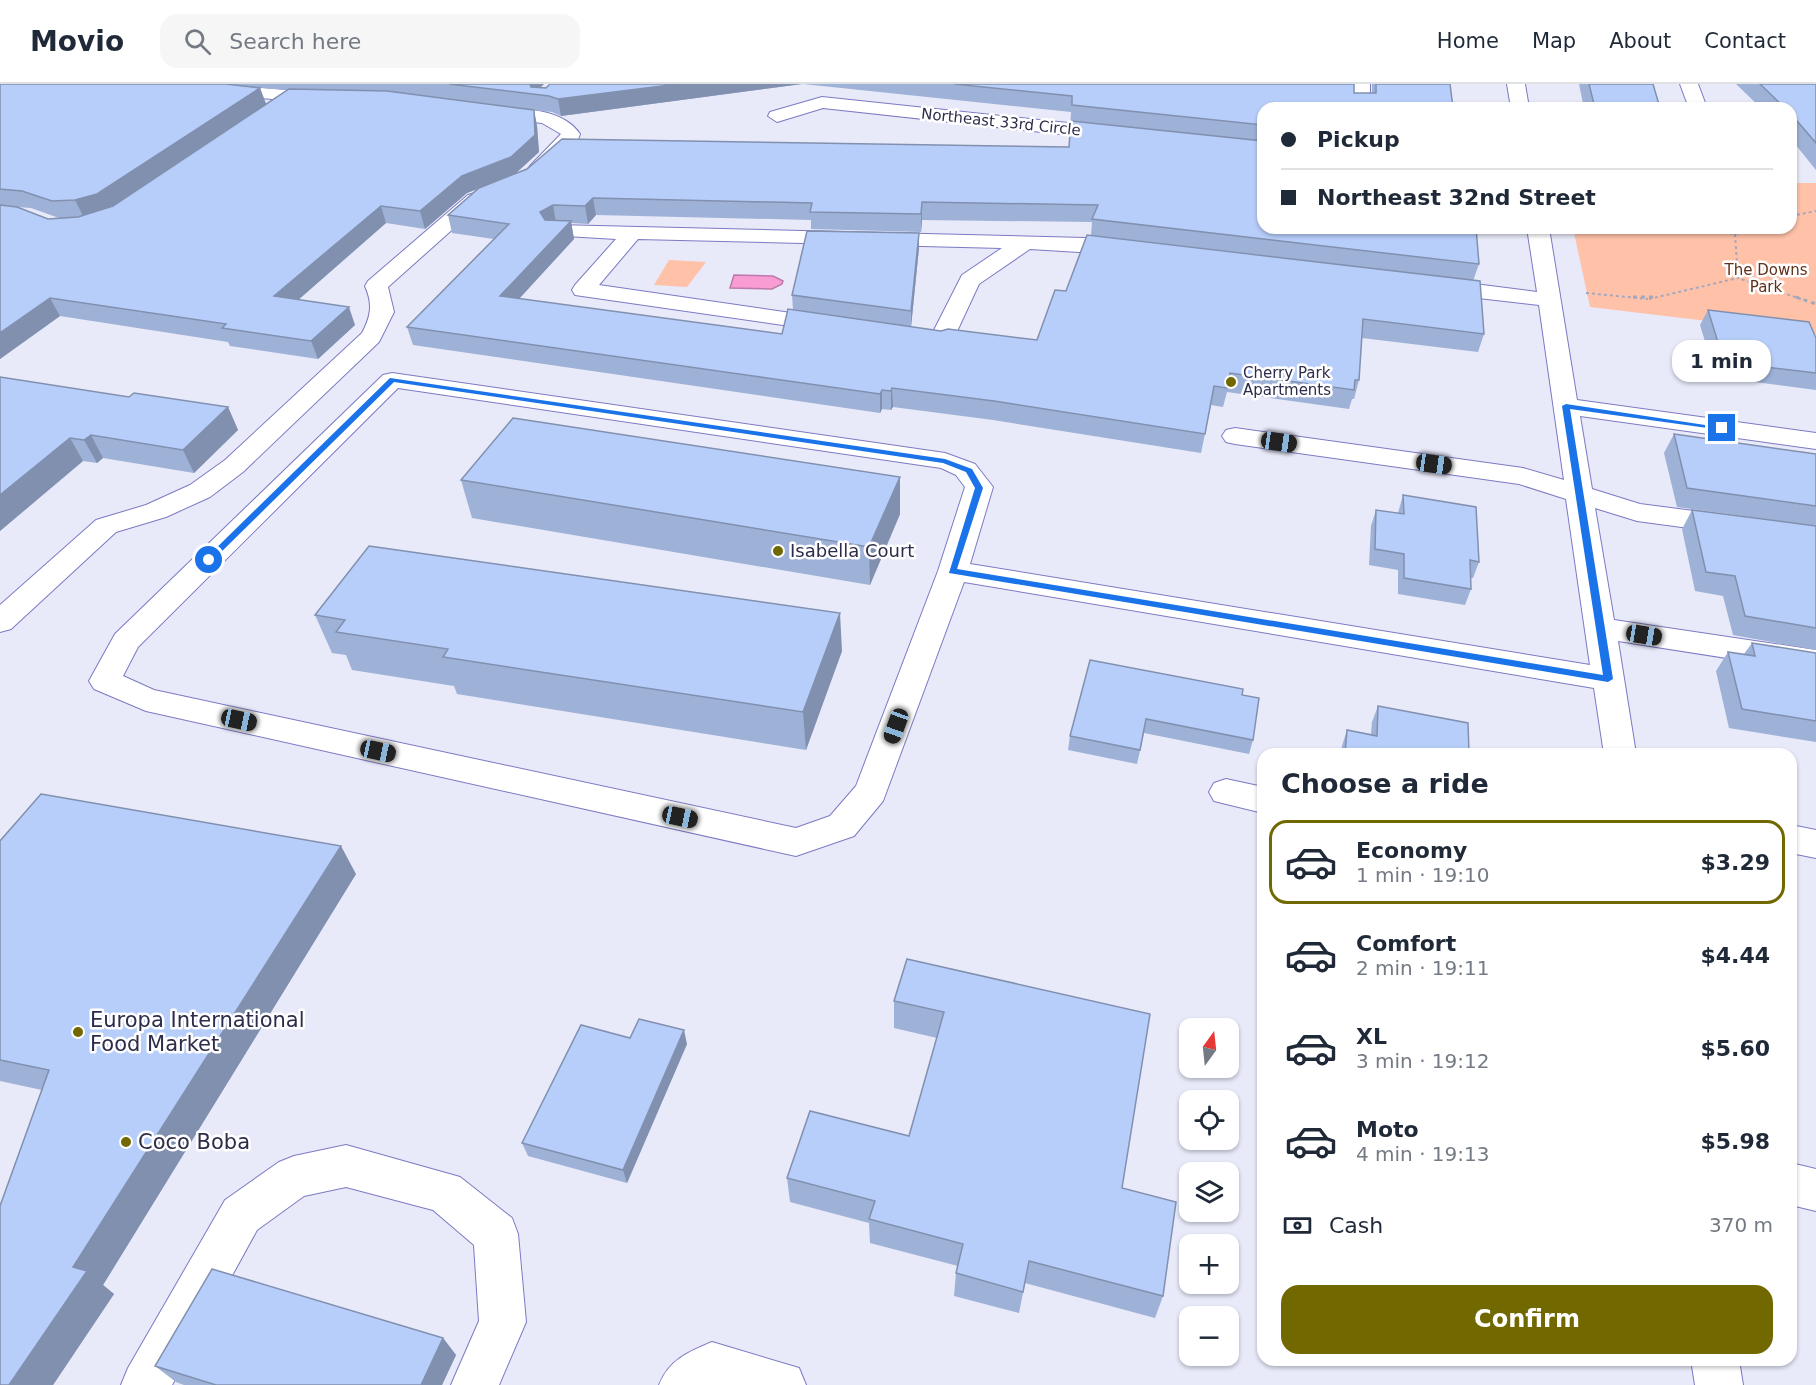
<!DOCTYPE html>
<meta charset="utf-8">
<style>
body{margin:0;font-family:"DejaVu Sans",sans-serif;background:#f6f6f7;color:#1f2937;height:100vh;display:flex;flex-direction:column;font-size:22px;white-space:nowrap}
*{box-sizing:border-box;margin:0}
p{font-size:20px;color:#747a83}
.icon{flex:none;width:33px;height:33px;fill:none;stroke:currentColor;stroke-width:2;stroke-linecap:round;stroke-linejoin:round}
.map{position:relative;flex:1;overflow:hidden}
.side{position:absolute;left:1257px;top:664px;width:540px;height:618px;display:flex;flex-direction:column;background:#fff;border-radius:18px;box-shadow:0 2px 4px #0004}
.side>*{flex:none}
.hud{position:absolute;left:1257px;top:18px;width:540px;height:132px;border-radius:18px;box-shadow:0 2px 4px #0004;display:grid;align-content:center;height:132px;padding:0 24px;background:#fff}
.needle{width:39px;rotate:15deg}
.buttons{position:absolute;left:1179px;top:934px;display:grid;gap:12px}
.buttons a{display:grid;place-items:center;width:60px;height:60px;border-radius:12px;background:#fff;box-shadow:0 2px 4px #0004;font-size:30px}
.end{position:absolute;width:27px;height:27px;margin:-14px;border:8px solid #1a73e8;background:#fff;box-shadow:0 0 0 3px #fff}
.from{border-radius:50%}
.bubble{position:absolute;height:42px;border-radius:18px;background:#fff;box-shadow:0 2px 4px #0004;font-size:20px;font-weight:600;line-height:42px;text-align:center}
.car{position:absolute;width:18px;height:36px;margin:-18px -9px;border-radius:8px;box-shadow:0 0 4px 2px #0007;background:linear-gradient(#222 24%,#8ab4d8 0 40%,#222 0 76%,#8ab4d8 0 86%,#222 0)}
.hud b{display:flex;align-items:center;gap:21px;height:57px;font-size:22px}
.hud b+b{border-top:2px solid #e0e1e3}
.hud i{width:15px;height:15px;background:#1f2937}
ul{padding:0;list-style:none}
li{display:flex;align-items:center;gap:18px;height:84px;margin:0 12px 9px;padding:0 12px;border:3px solid transparent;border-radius:18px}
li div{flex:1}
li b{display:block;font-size:22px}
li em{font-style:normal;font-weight:600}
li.selected{border-color:#716800}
li>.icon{width:54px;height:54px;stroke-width:1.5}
h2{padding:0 24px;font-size:27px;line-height:72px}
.pay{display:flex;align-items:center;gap:15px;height:66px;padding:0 24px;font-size:22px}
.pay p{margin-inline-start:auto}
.cta{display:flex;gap:12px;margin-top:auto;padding:12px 24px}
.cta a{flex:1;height:69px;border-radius:18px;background:#716800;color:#fff;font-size:24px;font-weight:600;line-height:69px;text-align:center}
header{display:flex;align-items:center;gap:36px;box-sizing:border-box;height:84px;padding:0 30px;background:#fff;border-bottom:2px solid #e0e1e3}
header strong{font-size:28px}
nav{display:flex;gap:33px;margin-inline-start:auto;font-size:21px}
.search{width:420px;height:54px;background:#f6f6f7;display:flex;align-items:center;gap:15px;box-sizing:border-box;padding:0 21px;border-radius:18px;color:#747a83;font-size:22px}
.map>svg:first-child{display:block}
.green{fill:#ffc2a9}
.water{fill:#f99cd3;stroke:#bc7aaa;stroke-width:1.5}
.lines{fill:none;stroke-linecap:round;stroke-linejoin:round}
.minor-casing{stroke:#7c7ac3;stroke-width:2}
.path-far1{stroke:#a7a7bc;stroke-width:2;stroke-dasharray:3 3;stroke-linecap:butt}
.path{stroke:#a7a7bc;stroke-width:3;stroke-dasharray:4 4;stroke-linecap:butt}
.minor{fill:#fff;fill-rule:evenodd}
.wall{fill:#9eb1d7;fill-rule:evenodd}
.shaded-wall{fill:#8190af}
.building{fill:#b8cefa;stroke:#8190af;stroke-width:1.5}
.route{fill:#1a73e8}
.poi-dot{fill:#716800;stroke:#fff;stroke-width:2}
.labels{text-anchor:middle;stroke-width:5;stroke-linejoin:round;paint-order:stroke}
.far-street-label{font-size:15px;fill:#2d2c4b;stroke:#fff}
.far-park-label{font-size:15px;fill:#5f301a;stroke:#fff}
.far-poi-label{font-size:15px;fill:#2d2c4b;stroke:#fff;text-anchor:start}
.poi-label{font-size:18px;fill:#2d2c4b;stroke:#fff;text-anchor:start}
.near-poi-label{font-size:21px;fill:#2d2c4b;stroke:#fff;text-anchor:start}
</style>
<header>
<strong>Movio</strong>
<div class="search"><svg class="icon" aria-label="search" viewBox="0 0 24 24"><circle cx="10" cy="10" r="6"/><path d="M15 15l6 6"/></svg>Search here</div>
<nav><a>Home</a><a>Map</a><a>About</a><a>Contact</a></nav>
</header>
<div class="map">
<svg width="1816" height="1301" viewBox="0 0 1816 1301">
<rect width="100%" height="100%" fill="#e8e9f9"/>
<path class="green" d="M1791 99H1816V250L1590 223 1573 144H1791Z
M669 176 706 178 687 203 654 201Z"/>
<path class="water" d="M734 191 773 192 783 197 782 200 772 205 730 204Z"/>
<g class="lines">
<g class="minor-casing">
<path id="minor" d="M142 0H216L322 9 331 14 322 19 151 5Z
M1352 0H1370V24H1352Z
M1507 0H1525L1529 24H1511Z
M1680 0H1698L1707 24H1689Z
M822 13 1115 44 1124 50 1115 56 823 24 777 38 768 32 770 28Z
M490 23C520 25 562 23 580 50L578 56 544 90H530L527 86 530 82 561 50 542 39 484 32 481 28 484 24Z
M486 106 493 108 496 112 493 116 482 119 388 203 394 228 379 258 243 388 210 413 166 433 116 448 11 545 0 548V521L96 436 146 421 190 401 225 376 362 249C371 232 373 220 365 202L368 197 468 111Z
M556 141 1085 154 1136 160 1139 165 1136 170 1128 171 1030 165 979 200 953 256 949 261C934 265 915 261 900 257L896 252 900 247 908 245 933 248 962 191 1002 164 638 155 599 201 839 236 843 241 839 246 831 248 575 211 572 206 575 201 616 155 549 151 545 147 549 143Z
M1527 144H1549L1577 316 1816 349V365L1580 332 1592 405 1640 420 1816 443V461L1637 437 1595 424 1614 536 1816 566V588L1618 557 1636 670H1604L1594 604 964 498 883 717 854 752 796 772 146 627 94 605 89 597 115 550 383 291 392 289 945 369 975 380 993 403 970 480 1590 581 1566 415 1519 400 1235 360 1226 358 1222 352 1226 346 1235 344 1523 384 1564 396 1539 221 1435 209 1427 207 1424 202 1427 197 1435 195 1537 208ZM398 304 941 384 956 391 965 403 938 487 856 702 830 732 796 744 154 606 123 592 138 563Z
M1226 695 1263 703V729L1214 717 1209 708 1214 699Z
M1791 741 1816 746V774L1791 769Z
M346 1061 460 1093 512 1134 518 1150 526 1238 499 1301H451L479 1237 474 1161 433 1126 346 1103 304 1112 257 1146 172 1301H121L128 1284 225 1116 279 1078 294 1072Z
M1791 1079 1816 1085V1127L1791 1121Z
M712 1258 799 1284 806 1301H659C669 1276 688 1268 712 1258Z
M1691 1276H1739L1743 1301H1695Z"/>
</g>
<path class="path-far1" d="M1791 132 1816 127
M1694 144 1735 150 1751 144
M1735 150 1738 194 1801 215
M1586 209 1648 215
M1649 215 1738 194"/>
<path class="path" d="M1633 213H1656
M1796 213 1816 220"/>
<use href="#minor" class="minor"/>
</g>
<path class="wall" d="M0 0H544L540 3 802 0 561 32 552 28 534 26 537 42 539 68 515 90 1069 63 1071 28 803 0H1354V9H1372V0H1450L1263 24V144L1479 180 1473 197 1484 250 1478 268 1362 254 1359 296 1354 315H1352L1349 325 1227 308 1223 323 1211 321 1201 369 993 336 893 323 891 326 882 325 880 329 413 261 407 243 494 155 452 149 448 131 478 105 467 109 425 145 386 139 298 216 355 241 318 275 230 262 228 258 60 232 0 275ZM260 4 287 6 114 121 266 20ZM17 123 31 124 59 134 48 135ZM596 131 811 136V145L921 148 922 136 1092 138 1091 151 1066 207 1037 256 941 247 911 243 919 164 792 211 793 226 782 250 519 215 574 155 571 139 588 140Z
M1579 0H1653L1660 24H1584Z
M1736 0H1816V86L1791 55V24H1761Z
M1708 226 1816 254V306L1716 293 1700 241Z
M0 293 129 313 228 323 238 346 194 389 103 374 97 379 83 377 0 447Z
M1674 350 1816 370V566L1733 551 1723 512 1695 507 1682 445 1692 426 1801 440 1677 423 1664 369Z
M900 393V430L870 501 472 434 461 396Z
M1403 411 1479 478 1473 494H1471V505L1465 521 1398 510V486L1369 481 1371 442 1376 426 1398 429Z
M315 531 842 567 806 666 457 610 454 602 352 586 346 571 332 569Z
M1752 559 1816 569V658L1729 644 1716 587 1728 568 1744 570Z
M1242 611 1253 656 1249 670 1144 649 1137 680 1068 666 1070 652Z
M1378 622 1469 670H1341L1342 662 1347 646 1371 650 1372 638Z
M0 757 356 790 103 1201 114 1210 53 1301 42 1006 0 997Z
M907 875 1122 1104 1163 1212 1155 1234 1025 1199 1019 1229 954 1212 956 1189 958 1182 870 1159 869 1139 790 1118 787 1094 909 1052 937 954 894 944V917Z
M630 954 687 960 627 1099 528 1072 522 1059Z
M443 1254 456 1271 442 1301H184L176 1298 155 1282Z"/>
<path class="shaded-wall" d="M529 0H544L534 10Z
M678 0H802L561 32 558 15Z
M260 4 266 20 105 127 84 134 75 116Z
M534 26 537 42 539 68 515 90 467 109 425 145 420 127 462 92Z
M593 114 596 131 588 140 585 122Z
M922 118V136L921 148V130Z
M553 121 556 139 543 145 540 128Z
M381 122 386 139 281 231 274 212Z
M571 137 574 155 505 230 500 212Z
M919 149V164L911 243V227Z
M50 214 60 232 0 275V249Z
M349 223 355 241 318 275 311 257Z
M892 304 893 323 891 326V307Z
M882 306V325L880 329V310Z
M228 323 238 346 194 389 183 366Z
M91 351 103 374 97 379 84 356Z
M70 354 83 377 0 447V411Z
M900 393V430L870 501 869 463Z
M840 529 842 567 806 666 803 628Z
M341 762 356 790 103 1201 114 1210 53 1301H9L73 1183Z
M684 946 687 960 627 1099 623 1086Z
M443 1254 456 1271 442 1301H421Z"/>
<path class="building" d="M0 0H226L260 4 97 110 75 116 52 117 22 107 0 105Z
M449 0H530L531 3 546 4 550 0H678L558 15 549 12Z
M954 0H1354V9H1376V0H1450L1453 24H1263V41L1072 21V12Z
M1589 0H1653L1660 24H1595Z
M1760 0H1816V59L1791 30V24H1785Z
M289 5 387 7 534 26 535 51 511 73 462 92 420 127 381 122 274 212 349 223 311 257 222 244 226 240 50 214 0 249V121L17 123 48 135 78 133 113 122Z
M1071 37 1263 57V144H1476L1479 180 1092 135 1098 121 922 118 921 130 810 128 812 119 593 114 585 122 553 121 540 128 545 136 571 137 500 212 782 250 788 225 941 247 948 245 1037 256 1055 206 1066 207 1087 151 1480 197 1484 250 1363 235 1359 296H1355L1354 306 1230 289 1227 304 1214 302 1205 350 994 317 892 304 891 307 882 306 880 310 407 243 509 140 448 131 479 104 527 85 562 55 1069 63Z
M807 147 919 149 911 227 792 211Z
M1708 226 1809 238 1816 254V289L1724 278Z
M0 293 129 313 134 309 228 323 183 366 91 351 84 356 70 354 0 411Z
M513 334 900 393 869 463 461 396Z
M1674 350 1816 370V422L1687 404Z
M1403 411 1476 423 1479 478 1470 476 1471 505 1404 494V470L1375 465 1376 426 1404 430Z
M1692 426 1816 442V544L1745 532 1735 492 1706 488Z
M369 462 840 529 803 628 443 573 448 565 336 548 345 536 315 531Z
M1752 559 1816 569V637L1742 625 1728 568 1755 572Z
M1090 576 1243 605 1242 611 1259 614 1253 656 1146 635 1140 666 1070 652Z
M1378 622 1468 639 1469 670H1345L1347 646 1377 652Z
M41 710 341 762 73 1183 87 1187 9 1301H0V1122L49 986 0 976V757Z
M907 875 1150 930 1122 1104 1176 1118 1163 1212 1029 1177 1023 1208 956 1189 963 1160 869 1135 875 1117 787 1094 810 1027 909 1052 944 928 894 917Z
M639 935 684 946 623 1086 522 1059 581 941 630 954Z
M212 1185 443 1254 421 1301H216L155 1282Z"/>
<path class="route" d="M390 294 945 375 972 385 983 404 957 485 1603 591 1562 322 1566 320 1725 344 1722 346 1570 325 1613 595 1608 598 949 489 975 404 966 388 943 379 394 298 212 477H206V474Z"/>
<g class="poi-dot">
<circle cx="1231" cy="298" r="6"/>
<circle cx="778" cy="467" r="6"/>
<circle cx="78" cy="948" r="6"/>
<circle cx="126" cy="1058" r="6"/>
</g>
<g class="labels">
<g class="far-street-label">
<text transform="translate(1001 38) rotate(6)" y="5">Northeast 33rd Circle</text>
</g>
<g class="far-park-label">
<text x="1766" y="191">The Downs<tspan x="1766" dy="17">Park</tspan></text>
</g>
<g class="far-poi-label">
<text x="1243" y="294">Cherry Park<tspan x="1243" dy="17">Apartments</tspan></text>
</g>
<g class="poi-label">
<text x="790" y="473">Isabella Court</text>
</g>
<g class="near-poi-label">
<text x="90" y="943">Europa International<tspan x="90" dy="24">Food Market</tspan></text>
<text x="138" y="1065">Coco Boba</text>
</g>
</g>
</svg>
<div class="buttons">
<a><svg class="needle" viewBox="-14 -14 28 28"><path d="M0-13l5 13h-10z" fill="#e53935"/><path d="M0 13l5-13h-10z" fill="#747a83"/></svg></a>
<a><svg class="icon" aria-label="locate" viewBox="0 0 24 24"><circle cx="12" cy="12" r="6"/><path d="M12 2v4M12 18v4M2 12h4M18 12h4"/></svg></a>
<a><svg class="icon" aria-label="layers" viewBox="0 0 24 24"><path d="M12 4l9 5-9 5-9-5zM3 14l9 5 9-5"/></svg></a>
<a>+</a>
<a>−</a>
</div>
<i class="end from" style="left:209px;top:476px"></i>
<i class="end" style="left:1722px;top:344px"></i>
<div class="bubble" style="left:1672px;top:256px;width:99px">1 min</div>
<i class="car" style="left:1279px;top:358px;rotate:98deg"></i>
<i class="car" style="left:1434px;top:380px;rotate:98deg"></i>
<i class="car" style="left:1644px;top:551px;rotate:99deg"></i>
<i class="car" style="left:239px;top:636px;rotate:102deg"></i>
<i class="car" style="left:896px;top:642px;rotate:200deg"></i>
<i class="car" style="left:378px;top:667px;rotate:102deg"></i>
<i class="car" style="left:680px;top:733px;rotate:102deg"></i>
<div class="hud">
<b><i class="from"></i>Pickup</b>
<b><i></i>Northeast 32nd Street</b>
</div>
<section class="side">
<h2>Choose a ride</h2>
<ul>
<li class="selected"><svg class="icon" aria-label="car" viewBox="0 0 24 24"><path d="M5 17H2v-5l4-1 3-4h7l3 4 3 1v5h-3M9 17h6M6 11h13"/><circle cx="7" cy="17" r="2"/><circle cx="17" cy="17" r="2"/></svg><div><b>Economy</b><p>1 min · 19:10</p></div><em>$3.29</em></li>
<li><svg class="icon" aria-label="car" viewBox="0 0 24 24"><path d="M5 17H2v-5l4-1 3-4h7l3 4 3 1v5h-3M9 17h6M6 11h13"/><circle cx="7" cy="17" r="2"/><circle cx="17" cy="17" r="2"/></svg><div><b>Comfort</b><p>2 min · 19:11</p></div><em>$4.44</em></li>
<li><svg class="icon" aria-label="car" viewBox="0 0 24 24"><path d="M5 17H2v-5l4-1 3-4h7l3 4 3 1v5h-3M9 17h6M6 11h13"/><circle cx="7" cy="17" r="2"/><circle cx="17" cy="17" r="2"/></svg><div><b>XL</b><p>3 min · 19:12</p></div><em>$5.60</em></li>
<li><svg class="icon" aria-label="car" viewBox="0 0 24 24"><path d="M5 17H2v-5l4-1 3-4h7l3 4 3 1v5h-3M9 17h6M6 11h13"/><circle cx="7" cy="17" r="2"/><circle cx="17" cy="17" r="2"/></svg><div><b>Moto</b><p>4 min · 19:13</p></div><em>$5.98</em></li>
</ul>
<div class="pay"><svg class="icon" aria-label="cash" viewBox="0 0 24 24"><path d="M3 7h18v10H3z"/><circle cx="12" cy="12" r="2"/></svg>Cash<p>370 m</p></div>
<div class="cta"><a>Confirm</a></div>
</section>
</div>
